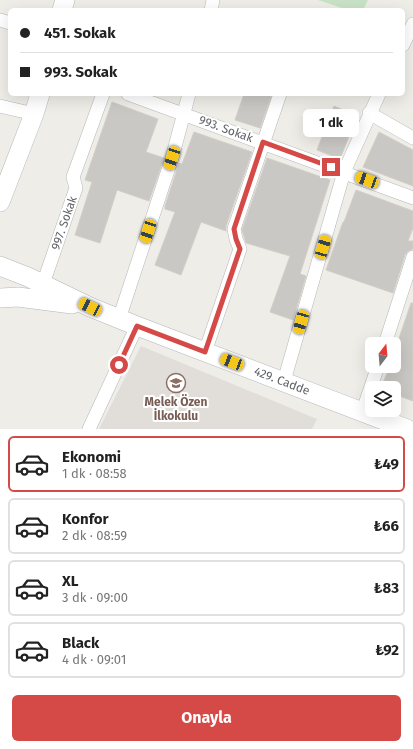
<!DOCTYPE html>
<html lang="tr">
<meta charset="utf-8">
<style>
body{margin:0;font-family:"Fira Sans",sans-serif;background:#f6f6f6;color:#222;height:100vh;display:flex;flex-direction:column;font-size:15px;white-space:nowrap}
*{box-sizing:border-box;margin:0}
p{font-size:13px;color:#767676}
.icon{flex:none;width:22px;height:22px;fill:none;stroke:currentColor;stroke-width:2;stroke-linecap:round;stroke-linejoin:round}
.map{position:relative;height:429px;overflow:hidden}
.details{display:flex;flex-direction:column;background:#fff;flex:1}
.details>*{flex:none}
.hud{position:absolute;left:8px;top:8px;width:397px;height:88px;border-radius:6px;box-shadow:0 4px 16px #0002;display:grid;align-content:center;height:88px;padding:0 12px;background:#fff}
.needle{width:26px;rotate:16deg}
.buttons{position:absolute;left:365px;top:337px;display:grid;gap:8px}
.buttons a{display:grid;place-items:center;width:36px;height:36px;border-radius:6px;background:#fff;box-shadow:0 4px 16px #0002;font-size:20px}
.end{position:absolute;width:18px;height:18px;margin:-9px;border:5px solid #d54a47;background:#fff;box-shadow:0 0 0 2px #fff}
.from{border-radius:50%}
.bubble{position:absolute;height:28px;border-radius:6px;background:#fff;box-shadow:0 4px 16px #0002;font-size:13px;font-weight:700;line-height:28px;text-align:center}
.car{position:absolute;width:12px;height:24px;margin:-12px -6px;border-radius:5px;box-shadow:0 0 3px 1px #0007;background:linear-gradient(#f5c518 24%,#345 0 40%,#f5c518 0 76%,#345 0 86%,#f5c518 0)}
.hud b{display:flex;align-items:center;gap:14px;height:38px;font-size:15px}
.hud b+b{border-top:1px solid #e0e0e0}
.hud i{width:10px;height:10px;background:#222}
ul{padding:7px 0 0;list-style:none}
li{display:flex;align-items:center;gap:12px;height:56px;margin:0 8px 6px;padding:0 4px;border:2px solid #e0e0e0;border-radius:6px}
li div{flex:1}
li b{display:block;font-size:15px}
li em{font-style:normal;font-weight:700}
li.selected{border-color:#d54a47}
li>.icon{width:36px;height:36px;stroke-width:1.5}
.button{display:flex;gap:8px;margin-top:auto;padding:8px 12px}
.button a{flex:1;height:46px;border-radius:6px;background:#d54a47;color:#fff;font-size:16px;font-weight:700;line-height:46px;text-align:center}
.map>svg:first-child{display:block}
.education{fill:#e1ded9}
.green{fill:#c9e3c7}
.building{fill:#cac8c4;stroke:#d3cec6}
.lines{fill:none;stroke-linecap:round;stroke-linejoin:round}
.street-casing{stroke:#b4b7ba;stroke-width:14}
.secondary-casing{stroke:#b3b6ba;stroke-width:20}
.street{stroke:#fff;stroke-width:13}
.secondary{stroke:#fff;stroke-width:19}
.route{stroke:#d54a47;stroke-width:5}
.labels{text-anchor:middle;stroke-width:4;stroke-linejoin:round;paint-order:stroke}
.street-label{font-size:12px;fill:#5f6266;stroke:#fff}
.education-label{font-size:12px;font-weight:bold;fill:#785e54;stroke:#fff}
</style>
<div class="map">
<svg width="413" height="429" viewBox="0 0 413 429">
<rect width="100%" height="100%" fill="#efede7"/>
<path class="education" d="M141 346 317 419 312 429H99Z"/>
<path class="green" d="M318 0H368L363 10H348Z"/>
<path class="building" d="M244 94H272L260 128 235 120Z
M112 102 158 119 146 152 164 158 149 201 117 190 100 243 75 235 92 182 85 180Z
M334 106 357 116 340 159 317 150Z
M194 132 252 152 226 226V231L201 222 181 275 155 265 175 212 165 209V206L179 163 182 164Z
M379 132 413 150V186L363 167Z
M267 158 330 180 300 274 306 276 293 320 270 312 290 256 246 243 242 230Z
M356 190 413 211V228L408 241H413V249L408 251 405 255 393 293 326 270 343 222H344Z
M411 303H413V401L394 394V388H381L390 366H394V353Z"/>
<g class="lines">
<g class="street-casing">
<path id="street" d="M211 10 213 0
M0 20 10 23
M403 45 413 24
M128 94 413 198
M0 106 34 114
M369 113 413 138
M43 284 76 188 73 177 103 94
M119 319 172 158 189 94
M385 344 413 257
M205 352 240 249 236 239 234 229 280 94
M284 381 344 172 379 94
M362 413 378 366
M89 429 137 326"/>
</g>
<g class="secondary-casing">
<path id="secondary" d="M62 10 65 0
M0 202 34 114 40 94
M0 266 28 277 90 307 137 326 407 429
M0 298 18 297 72 304"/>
</g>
<use href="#street" class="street"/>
<use href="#secondary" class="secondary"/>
</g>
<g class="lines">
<path class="route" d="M119 365 137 326 205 352 240 249 236 239 234 229 263 142 331 167"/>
</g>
<defs>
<g id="school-ring" transform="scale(1)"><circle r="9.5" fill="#fff" stroke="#8d6e63" stroke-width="1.5"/><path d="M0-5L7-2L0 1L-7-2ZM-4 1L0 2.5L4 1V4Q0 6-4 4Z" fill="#8d6e63"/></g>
</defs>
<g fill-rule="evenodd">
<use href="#school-ring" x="176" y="383"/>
</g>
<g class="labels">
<g class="street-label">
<text transform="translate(226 129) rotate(20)" y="4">993. Sokak</text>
<text transform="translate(64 223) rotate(-71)" y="4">997. Sokak</text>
<text transform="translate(282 381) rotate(21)" y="4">429. Cadde</text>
</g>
<g class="education-label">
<text x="176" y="406">Melek Özen<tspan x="176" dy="14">İlkokulu</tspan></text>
</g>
</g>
</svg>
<div class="buttons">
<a><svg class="needle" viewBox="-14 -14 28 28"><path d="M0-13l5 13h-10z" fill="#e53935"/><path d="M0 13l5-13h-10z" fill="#767676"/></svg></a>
<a><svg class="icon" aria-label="layers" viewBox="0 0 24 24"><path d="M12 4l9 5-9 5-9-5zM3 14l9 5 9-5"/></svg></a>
</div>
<i class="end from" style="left:119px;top:365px"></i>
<i class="end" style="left:331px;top:167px"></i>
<div class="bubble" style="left:303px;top:109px;width:56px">1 dk</div>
<i class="car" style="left:172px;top:158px;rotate:198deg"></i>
<i class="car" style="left:367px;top:180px;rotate:290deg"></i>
<i class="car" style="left:148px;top:231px;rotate:198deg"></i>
<i class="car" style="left:323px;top:247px;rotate:16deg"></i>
<i class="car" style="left:90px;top:307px;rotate:296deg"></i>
<i class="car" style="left:301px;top:322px;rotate:196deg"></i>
<i class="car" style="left:232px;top:362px;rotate:291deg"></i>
<div class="hud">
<b><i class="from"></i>451. Sokak</b>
<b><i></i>993. Sokak</b>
</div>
</div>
<section class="details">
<ul>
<li class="selected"><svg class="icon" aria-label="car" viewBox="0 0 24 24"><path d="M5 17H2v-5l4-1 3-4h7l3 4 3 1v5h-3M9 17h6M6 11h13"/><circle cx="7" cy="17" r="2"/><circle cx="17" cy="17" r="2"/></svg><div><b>Ekonomi</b><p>1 dk · 08:58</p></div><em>₺49</em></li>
<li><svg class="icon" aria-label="car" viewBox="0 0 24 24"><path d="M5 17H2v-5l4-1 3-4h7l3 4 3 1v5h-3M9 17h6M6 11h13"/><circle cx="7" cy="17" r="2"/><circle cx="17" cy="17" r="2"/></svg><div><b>Konfor</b><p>2 dk · 08:59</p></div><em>₺66</em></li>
<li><svg class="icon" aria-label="car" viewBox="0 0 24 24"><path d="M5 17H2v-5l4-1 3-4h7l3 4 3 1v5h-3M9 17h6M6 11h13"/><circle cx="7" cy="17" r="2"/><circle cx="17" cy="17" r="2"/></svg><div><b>XL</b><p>3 dk · 09:00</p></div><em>₺83</em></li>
<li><svg class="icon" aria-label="car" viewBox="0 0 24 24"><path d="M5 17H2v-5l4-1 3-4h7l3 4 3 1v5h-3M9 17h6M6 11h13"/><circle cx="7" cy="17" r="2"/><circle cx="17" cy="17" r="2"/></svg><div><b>Black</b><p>4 dk · 09:01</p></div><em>₺92</em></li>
</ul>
<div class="button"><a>Onayla</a></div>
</section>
